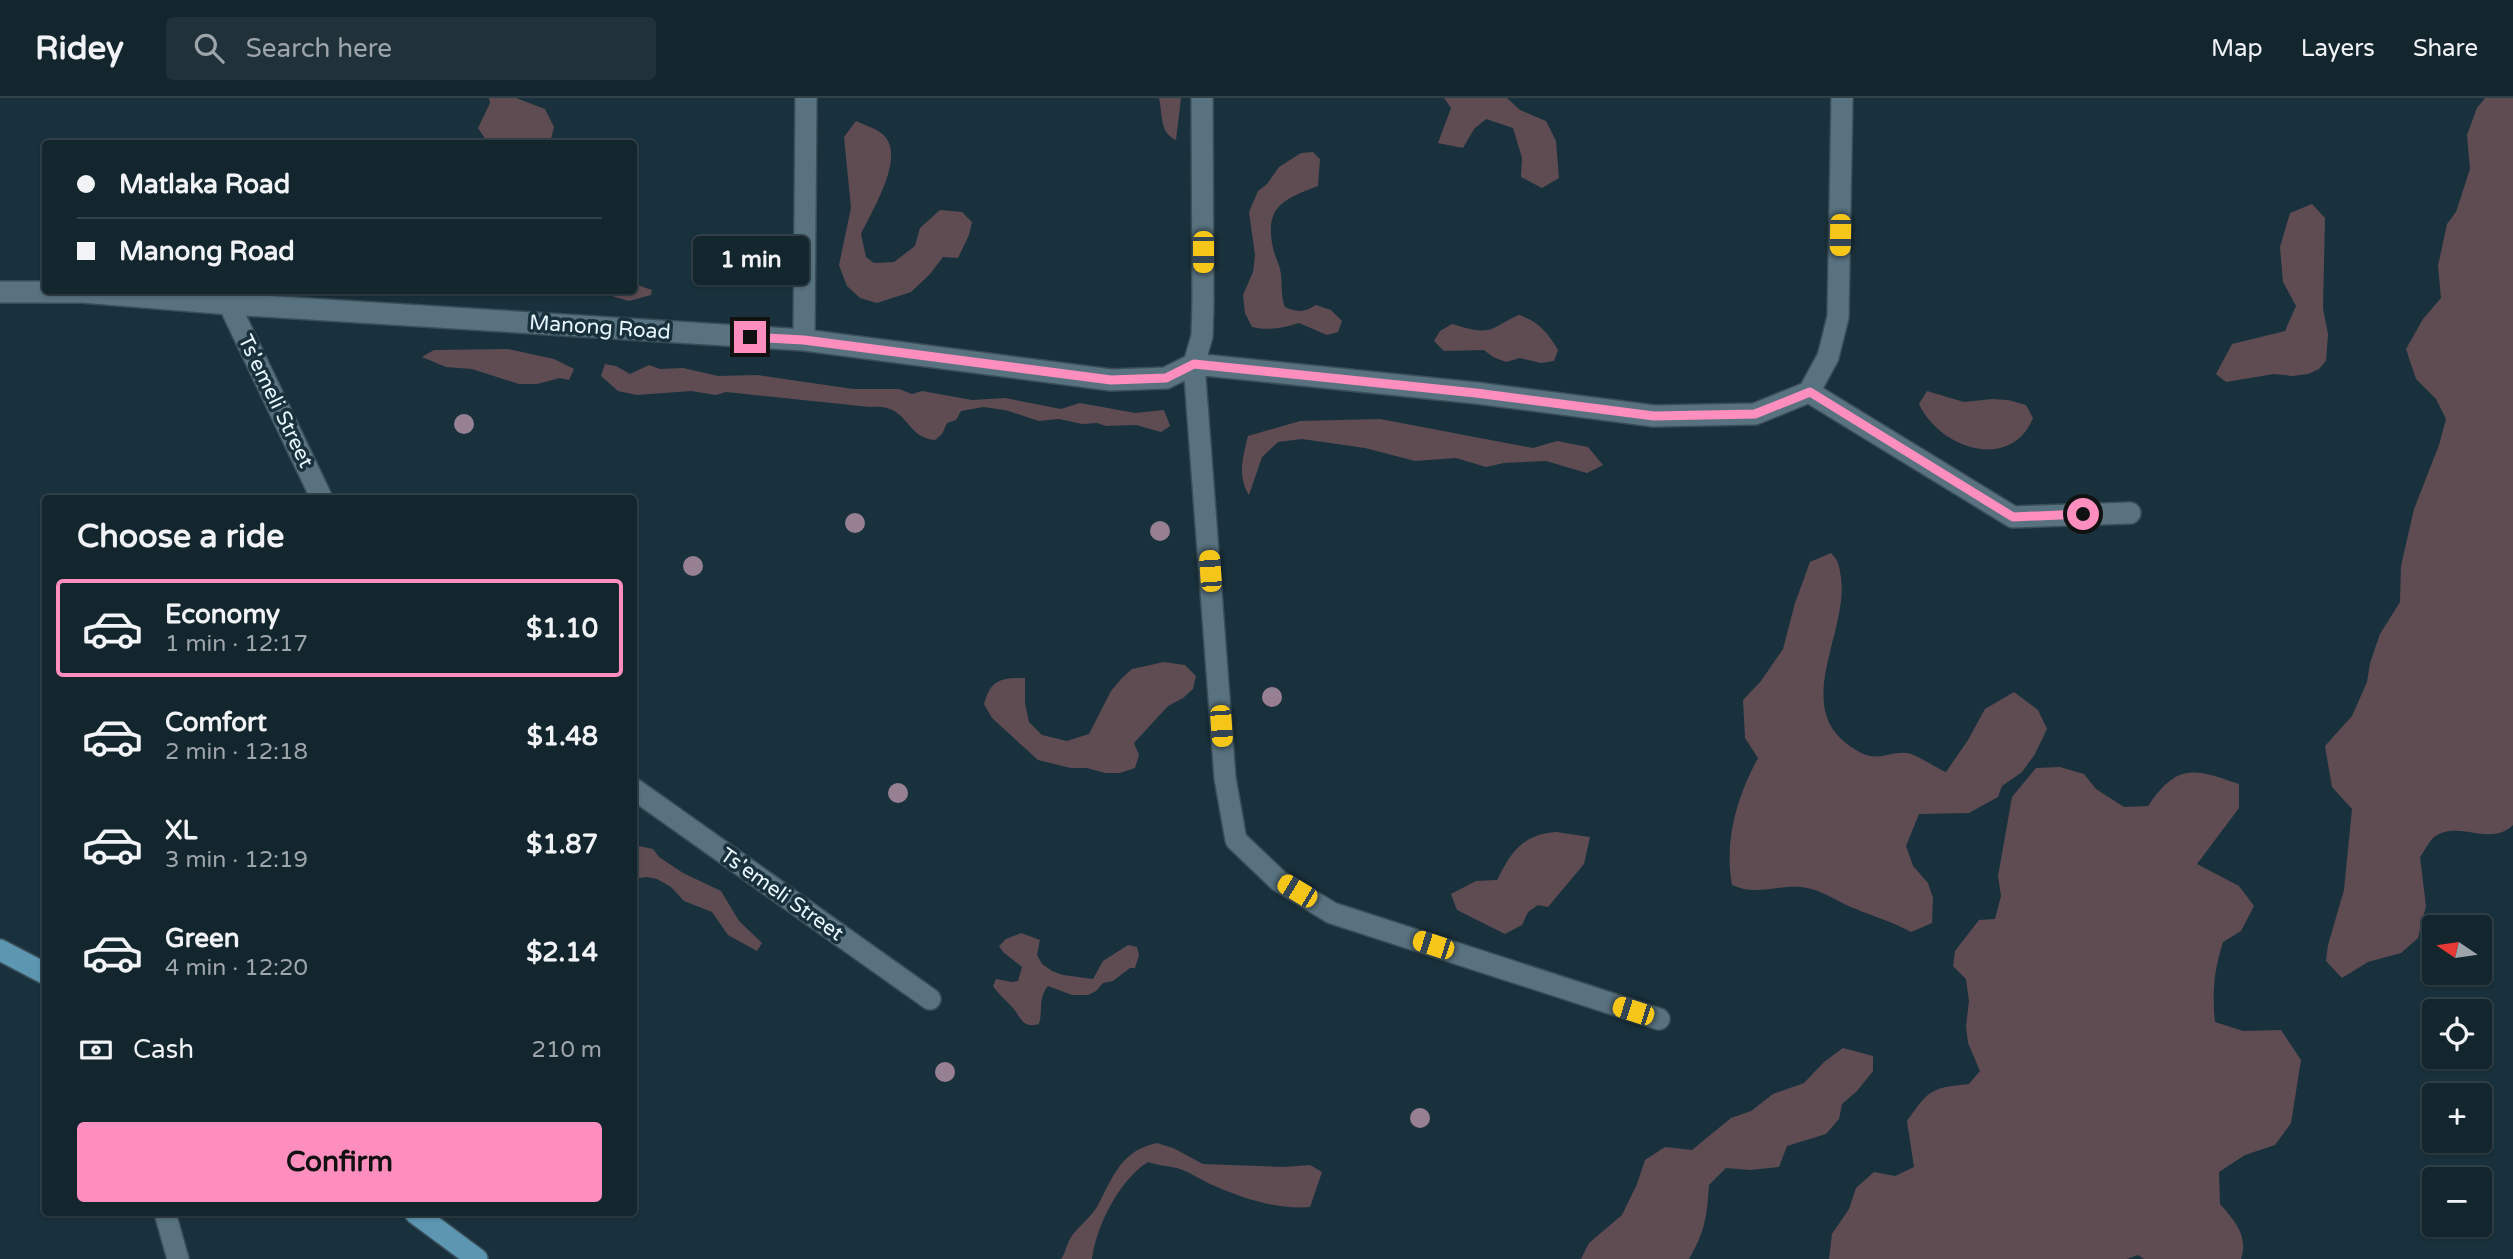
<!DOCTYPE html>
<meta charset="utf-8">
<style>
body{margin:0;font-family:"Varela Round",sans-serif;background:#203139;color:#f1f3f6;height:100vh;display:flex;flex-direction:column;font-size:26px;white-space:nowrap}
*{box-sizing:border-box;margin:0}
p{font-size:23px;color:#9da5aa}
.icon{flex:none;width:38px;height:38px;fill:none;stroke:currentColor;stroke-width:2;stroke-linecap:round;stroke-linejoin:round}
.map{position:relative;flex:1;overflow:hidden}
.drawer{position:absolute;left:42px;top:397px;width:595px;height:721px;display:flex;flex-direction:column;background:#13252d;border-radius:7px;box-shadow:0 2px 5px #0004,0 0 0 2px #324249}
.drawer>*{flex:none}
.guide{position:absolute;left:42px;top:42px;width:595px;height:154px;border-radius:7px;box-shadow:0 2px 5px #0004,0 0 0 2px #324249;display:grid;align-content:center;height:154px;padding:0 35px;background:#13252d}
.needle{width:46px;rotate:283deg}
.tools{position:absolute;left:2422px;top:817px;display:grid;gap:14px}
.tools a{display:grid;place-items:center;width:70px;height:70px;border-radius:7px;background:#13252d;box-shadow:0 2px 5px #0004,0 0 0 2px #324249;font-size:35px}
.end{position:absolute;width:32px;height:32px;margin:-16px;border:9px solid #fd8ebe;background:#111;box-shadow:0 0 0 4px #111}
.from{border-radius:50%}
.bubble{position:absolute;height:49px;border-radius:7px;background:#13252d;box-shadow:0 2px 5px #0004,0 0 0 2px #324249;font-size:23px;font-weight:700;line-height:49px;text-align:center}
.car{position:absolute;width:21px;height:42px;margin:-21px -10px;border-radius:9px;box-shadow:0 0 5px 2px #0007;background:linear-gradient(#f5c518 24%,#345 0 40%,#f5c518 0 76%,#345 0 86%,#f5c518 0)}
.guide b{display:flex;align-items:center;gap:24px;height:66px;font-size:26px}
.guide b+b{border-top:2px solid #324249}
.guide i{width:18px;height:18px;background:#f1f3f6}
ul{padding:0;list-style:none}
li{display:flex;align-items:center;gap:21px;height:98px;margin:0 14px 10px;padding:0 21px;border:4px solid transparent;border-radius:7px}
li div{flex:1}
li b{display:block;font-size:26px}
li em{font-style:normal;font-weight:700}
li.selected{border-color:#fd8ebe}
li>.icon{width:63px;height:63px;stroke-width:1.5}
h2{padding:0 35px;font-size:32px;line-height:84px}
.pay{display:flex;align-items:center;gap:18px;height:77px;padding:0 35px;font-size:26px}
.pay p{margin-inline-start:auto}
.button{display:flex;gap:14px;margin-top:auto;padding:14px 35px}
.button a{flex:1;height:80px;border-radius:7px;background:#fd8ebe;color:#111;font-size:28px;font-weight:700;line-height:80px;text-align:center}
header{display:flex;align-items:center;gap:42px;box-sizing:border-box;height:98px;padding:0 35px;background:#13252d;border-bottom:2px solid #324249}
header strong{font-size:33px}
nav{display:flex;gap:38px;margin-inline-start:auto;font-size:24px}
.search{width:490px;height:63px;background:#203139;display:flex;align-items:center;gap:18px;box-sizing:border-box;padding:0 24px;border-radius:7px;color:#9da5aa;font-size:26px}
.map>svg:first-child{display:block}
.green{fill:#5f4c53}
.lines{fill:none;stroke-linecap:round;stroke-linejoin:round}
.minor-casing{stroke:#394e58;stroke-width:24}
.major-casing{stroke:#394e58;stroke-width:24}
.minor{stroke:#58727f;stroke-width:21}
.major{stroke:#5c96b1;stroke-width:21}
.tree{fill:#978092}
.route{stroke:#fd8ebe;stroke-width:9}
.labels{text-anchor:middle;stroke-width:7;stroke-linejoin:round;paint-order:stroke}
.street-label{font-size:21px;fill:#e8f7fe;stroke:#19313c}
</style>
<header>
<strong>Ridey</strong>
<div class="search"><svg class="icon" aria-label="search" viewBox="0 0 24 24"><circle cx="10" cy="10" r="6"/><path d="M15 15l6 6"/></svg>Search here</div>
<nav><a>Map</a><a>Layers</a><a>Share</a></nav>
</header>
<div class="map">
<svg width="2513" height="1161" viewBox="0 0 2513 1161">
<rect width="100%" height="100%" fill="#19313c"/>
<path class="green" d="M489 0H516L545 11 554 29 550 45H488L478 30 490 5Z
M1159 0H1181L1176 42C1159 34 1163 17 1159 0Z
M1444 0H1507L1520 12 1546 23 1556 43 1559 80 1542 90 1521 79 1522 60 1513 30 1486 21 1474 31 1463 50 1438 45 1451 10Z
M2485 0H2513V727C2490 750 2457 720 2433 740 2428 745 2424 754 2420 759L2426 808 2418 840 2401 855 2368 864 2342 880 2326 863 2328 847 2344 792 2352 711 2332 689 2325 648 2352 618 2367 584 2370 565 2380 536 2400 504 2401 468 2414 411 2439 347 2446 321 2436 301 2416 281 2406 251 2423 221 2441 200 2438 168 2447 126 2456 114 2470 71 2467 37 2477 10Z
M856 23C864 27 875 30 881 35 909 55 871 114 861 136L866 159 874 165 894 164 915 148 920 130 940 112 962 114 972 124 969 137 958 160 943 159 930 176 911 194 877 205 860 200 847 188 839 167 851 110 844 39Z
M1313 54 1320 61 1318 88C1284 101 1264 108 1273 150 1275 158 1278 164 1280 171 1283 185 1280 197 1285 209 1298 215 1305 214 1316 207L1331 212 1342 223 1338 234 1327 237 1299 225C1282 230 1269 233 1252 229L1245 215 1243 197 1253 174 1255 157 1249 114 1258 93 1267 86 1279 69 1301 55Z
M2312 106 2325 120 2323 211 2328 236 2326 263 2319 271 2308 276 2293 278 2274 276 2226 284 2216 276 2232 246 2285 233 2296 208 2283 184 2280 149 2290 115Z
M634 186 652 192 651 197 629 203 594 193 634 192Z
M1519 217C1538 223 1548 235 1558 252L1554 263 1541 265 1520 260 1506 264 1493 259 1484 252 1444 253 1434 243 1440 233 1452 226C1467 230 1483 237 1498 228 1505 224 1511 220 1519 217Z
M508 251 554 261 574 271 569 282 560 280 537 286H519L472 271 446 269 422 259 434 252Z
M605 266 616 268 630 276 649 267 660 271 683 270 718 278 757 277 853 291H899L912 296 922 293 972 302 1005 300 1061 311 1080 305 1135 315 1164 312 1170 328 1161 334 1136 327 1106 328 1097 325 1082 326 1059 321 1039 323 1005 312 983 309 961 313 956 322 947 325 942 336 935 342C903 339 910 305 870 309L726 294 716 297 691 293 637 297 618 293 601 278Z
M1927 293 1964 304 1992 301 2008 302 2026 307 2033 320C2011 374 1940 351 1919 306Z
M1380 321 1533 350 1557 343 1588 349 1603 367 1587 375 1546 363 1504 365 1486 369 1456 360 1415 363 1365 350 1302 341 1278 344 1262 359 1249 397C1237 378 1243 359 1248 338L1300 323Z
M1831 455C1839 463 1839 468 1841 479 1849 536 1788 613 1856 652 1879 666 1886 653 1907 655 1916 656 1936 670 1946 674L1968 642 1985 611 2014 594 2038 612 2047 631 2035 656 2022 674 2002 688 1998 699 1969 715 1919 716 1906 748 1913 768 1928 785 1933 800 1932 825 1911 834C1893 824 1875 819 1856 811 1837 804 1822 791 1801 789 1777 787 1755 798 1732 787 1724 741 1737 699 1758 660L1745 640 1743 602 1761 583 1783 551 1795 505 1810 464Z
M1164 564 1185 567 1196 578 1193 591 1183 600 1168 608 1134 645 1139 657 1135 670 1120 675H1105L1087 670H1071L1038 662 992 620 984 606C991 581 1001 580 1025 580V605L1029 624 1042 637 1067 643 1089 636 1111 593 1122 580 1132 571Z
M2060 669 2084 676 2096 691 2124 709 2148 708C2177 665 2194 670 2239 686V710L2197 766 2239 788 2254 808 2241 833 2223 844C2214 873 2212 893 2215 924L2243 933 2281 932 2301 962 2291 1025 2275 1047 2245 1057 2219 1074 2220 1106C2234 1122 2249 1138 2241 1161H2144L2138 1157 2127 1161H1829L1832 1136 1849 1111 1856 1090 1874 1074 1895 1078 1914 1069 1907 1023C1929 992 1930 990 1969 986L1980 973 1968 945 1966 928 1969 903 1966 881 1953 868 1955 853 1979 822 1995 821 2001 798 1998 778 2012 699 2036 670Z
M1556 734 1590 739 1584 766 1548 809 1538 807 1528 814 1522 827 1505 836 1457 812 1451 796 1476 783 1497 782C1512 753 1522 737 1556 734Z
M634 747 653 751 659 759 683 775 721 793 739 823 762 845 757 853 728 837 712 814 684 803 671 789 657 781 646 779 634 781Z
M1021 835 1040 842 1037 857 1042 866 1052 873 1063 877 1093 881 1103 863 1128 847 1137 849 1139 857 1135 870H1130L1113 883 1103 885 1096 893 1088 897H1072L1048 888C1038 900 1043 912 1039 926 1022 931 1021 919 1013 910 1006 902 999 897 993 888L996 881 1012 884 1018 883 1022 869 1003 854 999 848 1006 841Z
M1843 950 1873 958V973L1857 993 1842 1006 1839 1021 1826 1036 1787 1048 1779 1069 1750 1072 1726 1070 1709 1087C1707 1118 1705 1134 1689 1161H1581L1589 1145 1622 1117 1637 1086 1645 1062 1665 1049 1692 1052 1731 1020 1751 1013 1773 996 1804 985 1824 964Z
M1157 1045 1173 1050 1203 1066 1283 1069 1310 1067 1322 1074 1310 1109C1276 1112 1242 1100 1210 1086 1200 1081 1191 1075 1180 1071 1171 1068 1159 1068 1148 1064 1120 1081 1096 1128 1092 1161H1061C1066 1154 1066 1148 1070 1141 1075 1131 1091 1120 1098 1107 1114 1077 1121 1053 1157 1045Z"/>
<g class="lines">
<g class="minor-casing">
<path id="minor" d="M1202 0 1203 205 1202 238 1194 266 1225 680 1236 742 1279 783 1332 815 1659 921
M0 194H82L229 206 804 242 1111 282 1166 280 1194 266 1476 295 1654 318 1755 316 1809 294
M229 206 322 401
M804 242 806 0
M1809 294 2013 419 2130 415
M1809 294 1828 259 1838 219 1842 0
M634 691 930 901
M165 1115 178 1161"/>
</g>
<g class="major-casing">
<path id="major" d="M0 852 46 876
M415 1115 477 1161"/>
</g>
<use href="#minor" class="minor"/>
<use href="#major" class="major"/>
</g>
<g class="tree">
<circle cx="464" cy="326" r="10"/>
<circle cx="855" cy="425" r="10"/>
<circle cx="1160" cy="433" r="10"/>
<circle cx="693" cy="468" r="10"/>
<circle cx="1272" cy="599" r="10"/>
<circle cx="898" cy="695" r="10"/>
<circle cx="945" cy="974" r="10"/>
<circle cx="1420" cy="1020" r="10"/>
</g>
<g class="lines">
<path class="route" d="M750 239 804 242 1111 282 1166 280 1194 266 1476 295 1654 318 1755 316 1810 294 2013 419 2083 416"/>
</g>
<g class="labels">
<g class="street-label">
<text transform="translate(600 229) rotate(4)" y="7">Manong Road</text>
<text transform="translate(276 303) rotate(64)" y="7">Ts'emeli Street</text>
<text transform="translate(782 796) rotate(35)" y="7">Ts'emeli Street</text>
</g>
</g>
</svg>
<div class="tools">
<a><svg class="needle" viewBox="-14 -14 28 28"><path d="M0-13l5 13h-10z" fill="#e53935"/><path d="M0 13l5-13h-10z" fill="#9da5aa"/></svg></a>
<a><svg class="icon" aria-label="locate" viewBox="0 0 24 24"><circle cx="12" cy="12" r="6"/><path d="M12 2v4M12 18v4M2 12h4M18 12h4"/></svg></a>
<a>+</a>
<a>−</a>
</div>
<i class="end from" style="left:2083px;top:416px"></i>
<i class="end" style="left:750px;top:239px"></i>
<div class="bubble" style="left:693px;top:138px;width:116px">1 min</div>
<i class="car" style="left:1840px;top:137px;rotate:181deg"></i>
<i class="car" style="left:1203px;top:154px;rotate:180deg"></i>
<i class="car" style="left:1210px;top:473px;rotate:356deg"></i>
<i class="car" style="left:1221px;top:628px;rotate:176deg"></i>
<i class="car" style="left:1297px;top:793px;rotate:301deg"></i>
<i class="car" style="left:1433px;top:847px;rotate:288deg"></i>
<i class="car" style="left:1633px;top:913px;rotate:288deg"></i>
<div class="guide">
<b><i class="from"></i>Matlaka Road</b>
<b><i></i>Manong Road</b>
</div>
<section class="drawer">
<h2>Choose a ride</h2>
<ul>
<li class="selected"><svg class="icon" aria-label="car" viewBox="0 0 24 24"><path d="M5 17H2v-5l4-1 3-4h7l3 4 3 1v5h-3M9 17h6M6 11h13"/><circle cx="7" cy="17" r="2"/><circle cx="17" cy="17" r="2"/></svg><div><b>Economy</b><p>1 min · 12:17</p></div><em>$1.10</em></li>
<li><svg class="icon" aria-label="car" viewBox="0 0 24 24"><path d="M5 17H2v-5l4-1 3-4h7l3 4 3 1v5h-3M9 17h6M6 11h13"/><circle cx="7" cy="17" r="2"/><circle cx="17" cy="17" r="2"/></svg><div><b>Comfort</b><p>2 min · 12:18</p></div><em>$1.48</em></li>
<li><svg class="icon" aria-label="car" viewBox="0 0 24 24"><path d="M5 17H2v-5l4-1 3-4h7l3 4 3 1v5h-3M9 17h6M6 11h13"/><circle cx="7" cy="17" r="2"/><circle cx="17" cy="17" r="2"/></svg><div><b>XL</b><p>3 min · 12:19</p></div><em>$1.87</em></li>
<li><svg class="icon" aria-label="car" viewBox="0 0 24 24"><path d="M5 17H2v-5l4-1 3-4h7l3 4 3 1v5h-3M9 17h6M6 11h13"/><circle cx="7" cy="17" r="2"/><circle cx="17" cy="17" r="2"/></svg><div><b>Green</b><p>4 min · 12:20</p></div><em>$2.14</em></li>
</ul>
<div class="pay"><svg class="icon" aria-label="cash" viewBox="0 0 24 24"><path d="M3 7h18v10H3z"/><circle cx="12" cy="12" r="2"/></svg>Cash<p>210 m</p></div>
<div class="button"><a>Confirm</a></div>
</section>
</div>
